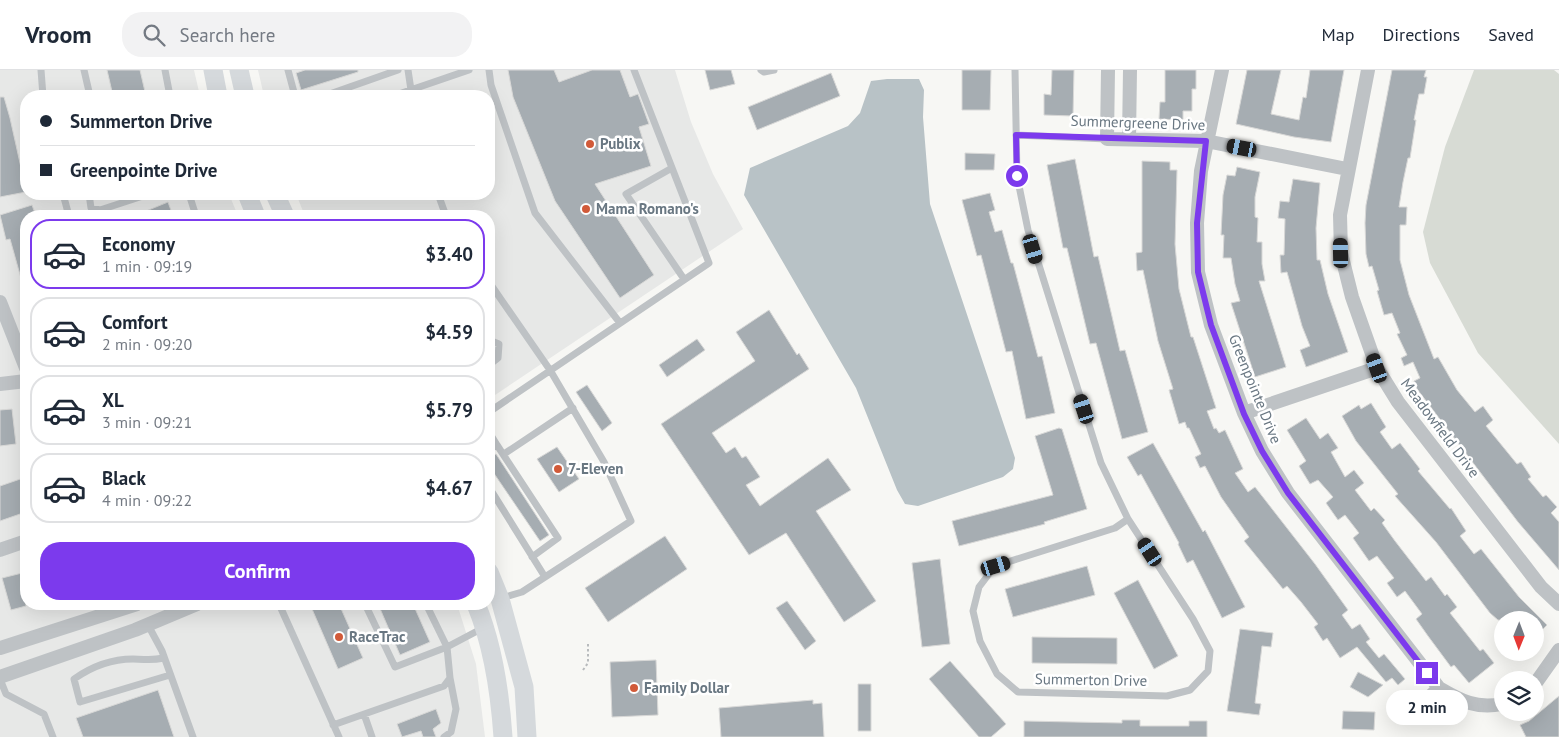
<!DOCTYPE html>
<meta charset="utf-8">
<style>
body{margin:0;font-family:"PT Sans",sans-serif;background:#f2f2f3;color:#1f2937;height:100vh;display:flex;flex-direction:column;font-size:19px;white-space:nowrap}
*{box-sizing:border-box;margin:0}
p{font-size:16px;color:#747a83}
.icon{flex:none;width:28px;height:28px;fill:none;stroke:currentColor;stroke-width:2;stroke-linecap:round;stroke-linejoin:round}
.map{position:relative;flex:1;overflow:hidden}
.panel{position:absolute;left:20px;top:140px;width:475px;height:400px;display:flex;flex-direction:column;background:#fff;border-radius:20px;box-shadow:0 5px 20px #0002}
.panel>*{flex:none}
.hud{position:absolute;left:20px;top:20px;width:475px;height:110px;border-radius:20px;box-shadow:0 5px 20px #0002;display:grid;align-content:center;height:110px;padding:0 20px;background:#fff}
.needle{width:32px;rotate:181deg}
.tools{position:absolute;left:1494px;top:541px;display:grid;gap:10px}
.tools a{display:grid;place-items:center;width:50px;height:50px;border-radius:50%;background:#fff;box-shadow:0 5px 20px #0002;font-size:25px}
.end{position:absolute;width:22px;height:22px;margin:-11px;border:6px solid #7c3aed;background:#fff;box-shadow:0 0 0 2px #fff}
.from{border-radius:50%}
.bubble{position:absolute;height:35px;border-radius:18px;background:#fff;box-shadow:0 5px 20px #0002;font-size:16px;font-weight:700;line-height:35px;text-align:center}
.car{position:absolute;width:15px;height:30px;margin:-15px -8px;border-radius:6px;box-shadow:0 0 4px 1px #0007;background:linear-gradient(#222 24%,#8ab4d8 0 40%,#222 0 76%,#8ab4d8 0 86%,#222 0)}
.hud b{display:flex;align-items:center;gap:18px;height:48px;font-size:19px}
.hud b+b{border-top:1px solid #e0e1e3}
.hud i{width:12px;height:12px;background:#1f2937}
ul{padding:9px 0 0;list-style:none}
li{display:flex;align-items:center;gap:15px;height:70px;margin:0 10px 8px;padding:0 10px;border:2px solid #e0e1e3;border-radius:20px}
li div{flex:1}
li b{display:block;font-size:19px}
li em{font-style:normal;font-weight:700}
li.on{border-color:#7c3aed}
li>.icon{width:45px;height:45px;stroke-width:1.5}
.cta{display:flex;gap:10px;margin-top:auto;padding:10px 20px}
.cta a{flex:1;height:58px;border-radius:20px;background:#7c3aed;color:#fff;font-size:20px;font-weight:700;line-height:58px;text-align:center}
header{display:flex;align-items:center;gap:30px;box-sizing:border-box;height:70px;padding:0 25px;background:#fff;border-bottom:1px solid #e0e1e3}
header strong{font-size:24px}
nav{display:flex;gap:28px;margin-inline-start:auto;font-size:18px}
.search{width:350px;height:45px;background:#f2f2f3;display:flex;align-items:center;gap:12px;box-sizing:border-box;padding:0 18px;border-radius:20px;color:#747a83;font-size:19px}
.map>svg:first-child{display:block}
.built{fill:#e7e8e7}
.green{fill:#d7dbd4}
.water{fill:#b8c2c6}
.building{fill:#a6adb2;stroke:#d8d8d7}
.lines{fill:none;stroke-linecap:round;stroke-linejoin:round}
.path{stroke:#b8bbbd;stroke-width:2;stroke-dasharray:2.5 2.5;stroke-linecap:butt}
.lane{stroke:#bec2c5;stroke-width:7}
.street{stroke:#bec2c5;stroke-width:14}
.secondary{stroke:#d5d9dc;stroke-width:19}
.route{stroke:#7c3aed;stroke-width:6}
.poi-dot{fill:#d15a39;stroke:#fff;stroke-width:2}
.labels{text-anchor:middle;stroke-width:5;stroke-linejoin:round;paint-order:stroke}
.street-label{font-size:15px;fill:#697782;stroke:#fff}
.poi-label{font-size:15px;font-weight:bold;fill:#697782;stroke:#fff;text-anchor:start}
</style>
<header>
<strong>Vroom</strong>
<div class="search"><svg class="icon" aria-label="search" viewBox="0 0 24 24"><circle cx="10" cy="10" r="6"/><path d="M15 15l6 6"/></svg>Search here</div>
<nav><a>Map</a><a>Directions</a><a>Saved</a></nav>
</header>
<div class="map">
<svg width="1559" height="667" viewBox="0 0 1559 667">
<rect width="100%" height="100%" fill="#f7f7f4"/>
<path class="built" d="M0 0H194L200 26H26V124H229L238 146H26V534H457L476 594 485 667H0Z
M258 0H675L691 52 713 104 743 159 489 329V146H305L296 124H489V26H264Z"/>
<path class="green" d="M1474 0H1554L1559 4V374L1478 283 1430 193 1423 162 1445 77Z"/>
<path class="water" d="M887 9H919L924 20 923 47 930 134 1015 388 1013 399 1003 407 918 436 905 434 897 420 856 318 744 125 750 98 848 56 860 43 871 11Z"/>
<path class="building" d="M107 0H140L146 26H113Z
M305 0H358V2L301 20 296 3Z
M508 0H554L559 12 592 0H620L630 27 638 24 649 54 639 57 651 96 595 114 654 205 620 228 555 131 513 27Z
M705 0H731L735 14 710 20Z
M962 0H991L990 40H962Z
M1052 0H1074L1073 46 1044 45V24L1051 25Z
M1165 0H1196V19H1192V41H1183V50L1159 49 1160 32H1165Z
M1247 0H1281L1271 44 1299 50 1303 27 1306 28 1310 0H1344L1331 72 1294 67 1236 54Z
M1392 0H1426L1424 7H1427L1424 24H1419L1414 50H1416L1410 88H1408L1403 112 1399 137H1407L1406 155H1400V190L1409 225 1434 289 1438 287 1457 320 1475 342 1483 336 1493 350 1486 356 1517 394 1521 392 1531 407 1528 409 1543 427 1546 425 1557 437 1551 443 1559 452V500L1518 452 1417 319 1414 311 1420 308 1413 292 1404 296 1401 288 1407 285 1397 264 1400 263 1392 243 1384 245 1377 221 1379 220 1372 196 1369 197 1366 184 1365 153 1366 135Z
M831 3 840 26 757 60 748 37Z
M0 27H4L10 48 26 120V122L0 127Z
M965 83 995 84 994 100H965Z
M1075 89 1094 187 1098 186 1120 281 1125 280 1148 362 1122 369 1096 273 1090 274 1067 178H1063L1047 95Z
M1142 91 1170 92V100H1177L1175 174 1179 219 1191 267H1193L1216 338 1207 341 1214 359 1216 358 1219 363 1225 360 1243 399 1235 403 1248 422 1255 417 1315 494 1348 540 1342 545 1352 559 1360 554 1370 569 1366 572 1379 588 1384 584 1405 609 1398 615 1392 608 1386 612 1357 577 1340 588 1327 568 1323 571 1314 557 1318 554 1301 532 1287 516 1283 519 1244 471 1249 467 1221 427 1205 396 1200 398 1195 387 1201 384 1189 358H1187L1185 352 1179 354 1169 320 1173 319 1158 271 1143 200 1137 201 1136 183 1142 182Z
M1237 97 1260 102 1255 127V147L1258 148 1257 172H1262V194L1265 211H1259L1286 297 1255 307 1231 233 1240 231 1235 214 1231 188H1223L1224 165H1221L1223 125 1227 105 1235 106Z
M1293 109 1320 113 1316 158 1317 190H1320L1328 224 1348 282 1306 297 1300 280 1310 276 1302 256 1287 202 1281 203 1280 185H1284L1285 149 1278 148 1280 131 1289 132Z
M990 123 995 140 989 142 995 162 1002 160 1011 193H1013L1038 287 1042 286 1055 343 1026 349 1012 281 1006 282 981 185 977 186 962 130Z
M168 132 173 146H134Z
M32 135 36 146H26V219H24L10 169 6 170 0 145Z
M769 240 797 285 799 283 809 299 712 363 726 383 735 377 742 388 746 386 760 407 746 415 760 436 828 388 851 420 816 441 876 531 844 552 786 463 749 485 661 354 755 291 736 262Z
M697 269 705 280 667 307 659 295Z
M587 315 612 353 602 361 576 322Z
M1371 333 1386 357 1380 362 1392 379 1400 373 1420 399 1418 401 1450 439 1451 438 1466 461 1460 466 1474 484 1481 479 1519 527 1547 555 1535 567V550H1498L1490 543 1436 472 1395 426 1398 424 1356 371 1342 346 1359 335 1361 339Z
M12 339 16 374 0 376V340Z
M1306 348 1320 369 1328 363 1338 378 1331 382 1345 407 1354 400 1364 413 1355 420 1371 441 1374 438 1385 450 1382 453 1395 471 1426 511 1431 507 1445 526 1447 524 1457 537 1450 543 1480 581 1483 579 1494 593 1469 613 1454 595 1451 597 1428 566 1416 549 1422 544 1405 521 1397 527 1387 513 1394 508 1377 486 1369 491 1353 468 1359 463 1345 445 1338 450 1326 433 1333 427 1318 410 1310 414 1299 396 1306 391 1287 360Z
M1059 358 1062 359 1087 439 1044 452 1045 454 959 476 952 451 1053 425 1035 366Z
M1153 373 1203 462 1205 460 1245 537 1222 548 1193 490 1187 493 1178 474 1179 473 1141 404 1138 406 1127 387Z
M557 377 579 409 559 422 537 389Z
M496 384 549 465 540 471 489 396V388Z
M26 407V442L0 451V416Z
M665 466 687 499 608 552 585 518Z
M940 489 950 574 922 577 912 493Z
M1087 496 1095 525 1013 547 1005 519Z
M26 502V536L11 540 2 508Z
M1138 510 1178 586 1154 599 1114 523Z
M787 531 816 571 805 580 776 538Z
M324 534H339L363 588 338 599 312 539Z
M378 534H413L430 572 400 585Z
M1240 559 1273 563 1271 577 1262 576 1255 633 1261 634 1259 645 1227 641Z
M1032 567 1117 568V594L1032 593Z
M656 590 658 645 612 647 610 592Z
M950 591 1006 654 991 667H979L929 609Z
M1358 602 1383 615 1368 627 1350 617Z
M858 614H871V661H858Z
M158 620 174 667H83L76 648Z
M1559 626V667H1526L1520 655 1529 651Z
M813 630V634L822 633 824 667H721L719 638Z
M436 639 441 653 433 659 436 667H423L421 661 402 667 397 654Z
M1343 641 1375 642 1374 660 1342 659Z
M1122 650H1140V656H1189V651H1207V667H1024V651L1122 653Z"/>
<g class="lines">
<path class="path" d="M583 600 588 593V573"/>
<path class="lane" d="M41 0 43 26
M84 0 90 26
M165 0 170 26
M288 0 295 26
M408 0 411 20
M489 0 491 15 535 143 620 253
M761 0 764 2 774 0
M1015 0 1017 106 1028 160 1101 393 1128 449 1193 549 1210 581 1208 601 1190 620 1167 626 1018 622 997 604 980 571 973 541 979 517 995 496 1115 458 1128 449
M324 26 398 0
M393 26 469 0
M1016 65 1107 69
M672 98 626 124 684 209
M63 124 69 146
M89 124 91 138 100 140 149 124
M189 124 196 146
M438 124 446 146
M185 146 194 142
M489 212 550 300 604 392 631 451 522 522 502 528
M489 270 499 274 498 288 489 295
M489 342 709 193 634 0
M489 362 497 375 489 380
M497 375 558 468 532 487
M504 384 573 338
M489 417 545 507
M279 534 339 667
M365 534 395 597 447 577 483 558
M148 555 162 581 193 667
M164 588C149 591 147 589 133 589 112 589 91 597 74 609L80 632 170 605
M0 609 6 624 44 644 53 667
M364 644 372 667
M333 655 444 616 450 608 447 577 426 534
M444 667 451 662 456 639 450 608"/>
<path class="street" d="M1108 0 1107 69 1206 71 1347 99
M1222 0 1201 101 1197 153 1198 202 1211 255 1244 343 1262 381 1288 423 1439 618C1461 631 1476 639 1502 634
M1368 0 1340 145 1341 183 1352 227 1377 298 1398 332 1541 517 1559 534
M1129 69 1130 0
M0 232 26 298
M0 314 26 311
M1244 343 1377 298
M0 480 26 471
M0 578 137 534
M0 607 135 560 197 534
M1535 614 1559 580
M1408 648 1439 618"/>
<path class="secondary" d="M213 0 218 26
M239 0 245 26
M247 124 256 146
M275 124 285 146
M489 502 500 529 524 617 527 667
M476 534C493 575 500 623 503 667"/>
</g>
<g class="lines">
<path class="route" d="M1017 106 1016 65 1206 71 1197 153 1198 202 1211 255 1244 344 1262 381 1288 423 1427 603"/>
</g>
<g class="poi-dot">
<circle cx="590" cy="74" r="5"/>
<circle cx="586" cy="139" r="5"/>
<circle cx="558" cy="399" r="5"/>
<circle cx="339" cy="567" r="5"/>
<circle cx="634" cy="618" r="5"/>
</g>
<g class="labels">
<g class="street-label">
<text transform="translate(1138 53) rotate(2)" y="5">Summergreene Drive</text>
<text transform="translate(1255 319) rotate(68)" y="5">Greenpointe Drive</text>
<text transform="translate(1440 358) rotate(53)" y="5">Meadowfield Drive</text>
<text transform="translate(1091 610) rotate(1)" y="5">Summerton Drive</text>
</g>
<g class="poi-label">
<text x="600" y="79">Publix</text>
<text x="596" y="144">Mama Romano's</text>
<text x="568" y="404">7-Eleven</text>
<text x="349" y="572">RaceTrac</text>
<text x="644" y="623">Family Dollar</text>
</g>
</g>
</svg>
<div class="tools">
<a><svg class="needle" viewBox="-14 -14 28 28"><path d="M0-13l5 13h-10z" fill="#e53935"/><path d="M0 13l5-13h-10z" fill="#747a83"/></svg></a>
<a><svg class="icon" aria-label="layers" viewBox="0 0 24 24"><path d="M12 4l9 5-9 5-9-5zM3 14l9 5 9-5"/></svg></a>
</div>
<i class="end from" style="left:1017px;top:106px"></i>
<i class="end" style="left:1427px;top:603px"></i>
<div class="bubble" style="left:1386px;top:620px;width:82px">2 min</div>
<i class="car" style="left:1242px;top:78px;rotate:281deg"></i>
<i class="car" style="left:1033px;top:179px;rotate:163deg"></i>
<i class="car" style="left:1341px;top:183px;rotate:359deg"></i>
<i class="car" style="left:1377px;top:298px;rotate:340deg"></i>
<i class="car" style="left:1084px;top:339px;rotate:342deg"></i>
<i class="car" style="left:1150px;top:482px;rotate:327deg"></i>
<i class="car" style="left:996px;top:496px;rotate:73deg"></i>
<div class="hud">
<b><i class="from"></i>Summerton Drive</b>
<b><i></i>Greenpointe Drive</b>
</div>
<section class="panel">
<ul>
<li class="on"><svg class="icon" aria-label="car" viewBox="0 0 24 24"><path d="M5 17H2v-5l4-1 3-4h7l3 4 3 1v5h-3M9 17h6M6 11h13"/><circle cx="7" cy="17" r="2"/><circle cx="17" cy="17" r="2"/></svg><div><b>Economy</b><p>1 min · 09:19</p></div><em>$3.40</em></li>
<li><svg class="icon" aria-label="car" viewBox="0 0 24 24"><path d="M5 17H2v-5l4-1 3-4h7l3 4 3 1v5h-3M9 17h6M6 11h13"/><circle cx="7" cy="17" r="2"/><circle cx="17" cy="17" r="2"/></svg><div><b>Comfort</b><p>2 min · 09:20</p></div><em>$4.59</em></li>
<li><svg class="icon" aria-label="car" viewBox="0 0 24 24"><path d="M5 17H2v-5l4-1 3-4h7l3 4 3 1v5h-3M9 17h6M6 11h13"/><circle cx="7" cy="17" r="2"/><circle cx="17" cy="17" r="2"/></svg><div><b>XL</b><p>3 min · 09:21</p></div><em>$5.79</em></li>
<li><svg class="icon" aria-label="car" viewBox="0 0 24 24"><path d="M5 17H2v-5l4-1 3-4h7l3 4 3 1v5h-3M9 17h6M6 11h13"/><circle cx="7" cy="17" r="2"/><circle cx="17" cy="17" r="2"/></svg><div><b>Black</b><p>4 min · 09:22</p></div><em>$4.67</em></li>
</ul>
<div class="cta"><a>Confirm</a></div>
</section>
</div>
